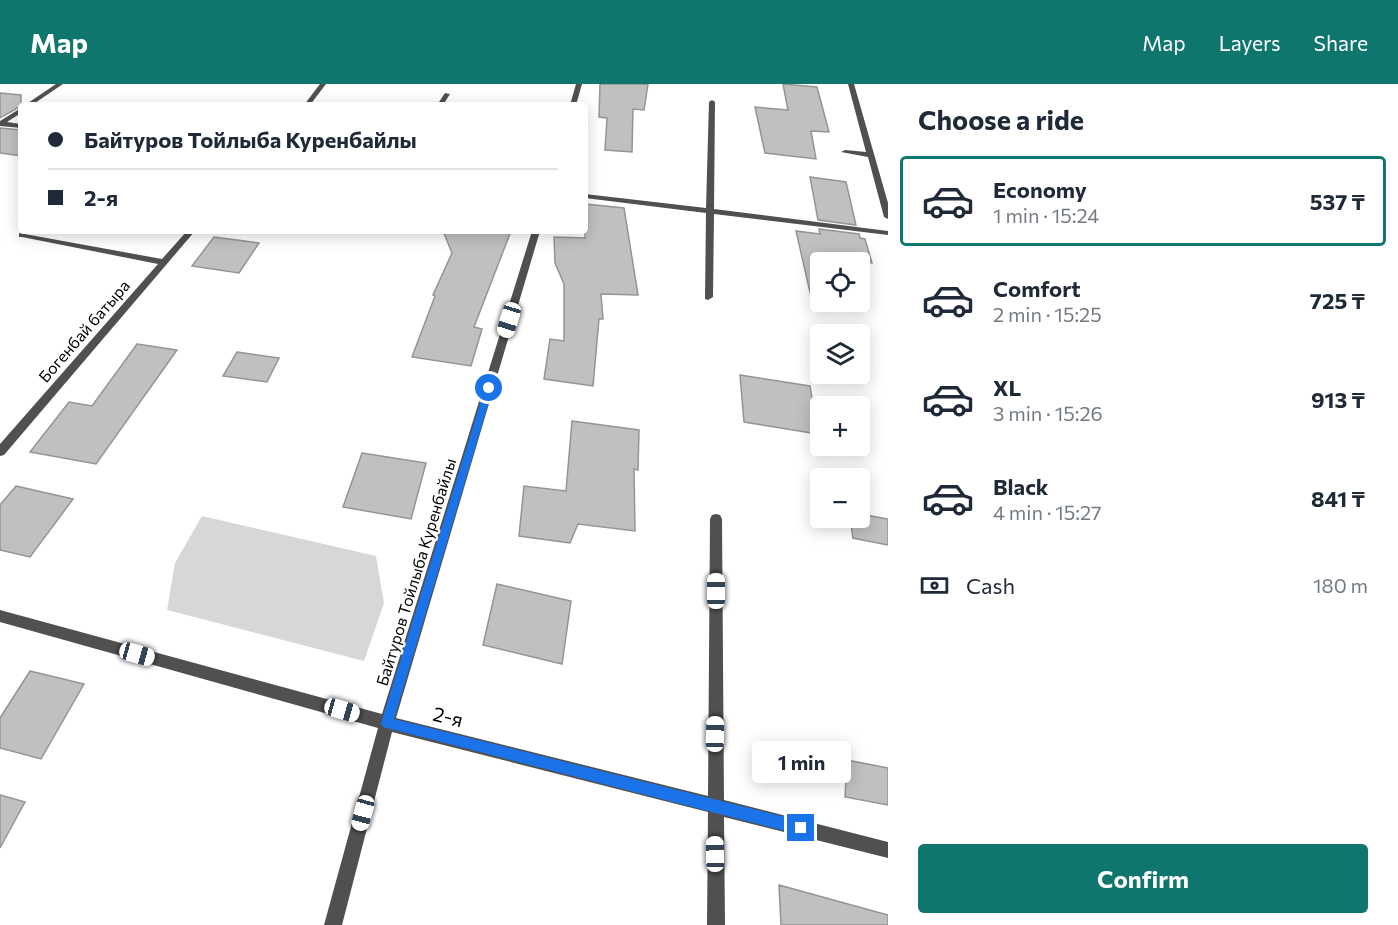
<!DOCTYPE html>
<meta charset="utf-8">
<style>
body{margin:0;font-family:Commissioner,sans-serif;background:#f2f2f3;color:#1f2937;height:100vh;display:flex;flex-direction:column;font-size:22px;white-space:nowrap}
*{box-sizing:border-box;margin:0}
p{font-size:20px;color:#747a83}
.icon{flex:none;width:33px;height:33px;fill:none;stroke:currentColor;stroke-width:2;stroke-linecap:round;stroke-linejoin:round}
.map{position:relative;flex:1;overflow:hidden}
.sheet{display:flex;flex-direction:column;background:#fff;width:510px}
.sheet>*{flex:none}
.hud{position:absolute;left:18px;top:18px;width:570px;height:132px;border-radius:6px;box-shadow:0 3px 15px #0003;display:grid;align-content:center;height:132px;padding:0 30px;background:#fff}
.tools{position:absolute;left:810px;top:168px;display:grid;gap:12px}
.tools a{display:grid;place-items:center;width:60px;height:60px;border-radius:6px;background:#fff;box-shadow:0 3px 15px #0003;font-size:30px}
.end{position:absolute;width:27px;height:27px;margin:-14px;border:8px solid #1a73e8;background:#fff;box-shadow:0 0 0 3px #fff}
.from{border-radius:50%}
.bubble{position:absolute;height:42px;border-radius:6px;background:#fff;box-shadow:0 3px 15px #0003;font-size:20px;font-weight:700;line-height:42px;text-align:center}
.car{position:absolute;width:18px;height:36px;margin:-18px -9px;border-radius:8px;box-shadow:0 0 4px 2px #0007;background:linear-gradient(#fff 24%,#345 0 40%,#fff 0 76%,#345 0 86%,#fff 0)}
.hud b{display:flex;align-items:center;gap:21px;height:57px;font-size:22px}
.hud b+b{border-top:2px solid #e0e1e3}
.hud i{width:15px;height:15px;background:#1f2937}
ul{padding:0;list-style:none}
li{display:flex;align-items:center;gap:18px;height:90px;margin:0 12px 9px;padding:0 18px;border:3px solid transparent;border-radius:6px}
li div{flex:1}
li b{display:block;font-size:22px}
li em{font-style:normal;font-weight:700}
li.current{border-color:#0f766e}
li>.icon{width:54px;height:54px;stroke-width:1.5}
h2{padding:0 30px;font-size:27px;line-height:72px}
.pay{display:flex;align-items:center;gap:15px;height:66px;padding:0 30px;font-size:22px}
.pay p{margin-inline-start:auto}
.primary-button{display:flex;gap:12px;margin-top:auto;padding:12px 30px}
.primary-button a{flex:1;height:69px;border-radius:6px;background:#0f766e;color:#fff;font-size:24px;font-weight:700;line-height:69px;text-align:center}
header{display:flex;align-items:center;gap:36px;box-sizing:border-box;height:84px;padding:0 30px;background:#0f766e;color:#fff}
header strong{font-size:28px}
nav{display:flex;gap:33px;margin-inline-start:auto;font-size:21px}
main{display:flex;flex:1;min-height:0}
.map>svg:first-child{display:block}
.green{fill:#d7d7d7}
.building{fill:#c0c0c0;stroke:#949494;stroke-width:1.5}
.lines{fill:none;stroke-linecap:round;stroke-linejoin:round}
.street{fill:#505050;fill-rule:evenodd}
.route{fill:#1a73e8}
.labels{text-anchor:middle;stroke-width:4.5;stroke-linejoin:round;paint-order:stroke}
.street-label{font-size:16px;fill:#000;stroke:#fff}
.near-street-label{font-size:20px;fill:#000;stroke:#fff}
</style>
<header>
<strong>Map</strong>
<nav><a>Map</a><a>Layers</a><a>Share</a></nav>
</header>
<main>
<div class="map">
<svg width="888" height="841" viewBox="0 0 888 841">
<rect width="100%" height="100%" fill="#fff"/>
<path class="green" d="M202 432 376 472 384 519 364 577 167 526 175 479Z"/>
<path class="building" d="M600 0H648L644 26 633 25 632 68 605 66 607 34 599 33Z
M783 0 817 3 829 48 811 47 816 75 765 69 755 23 788 26Z
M0 9 21 11V22L0 34Z
M0 44 21 46V72L0 69Z
M810 93 846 98 856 141 818 136Z
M585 120 624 124 638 211 601 210 603 235H599L593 302 544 295 550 255 564 257V200L555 179 554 153 585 154Z
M819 145 859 150 860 154 865 155 872 179 820 173V216L812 217 796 147 820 150Z
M443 147H511L474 243 482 245 471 282 412 273 435 212 433 211 452 169Z
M214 153 259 159 239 189 192 182Z
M137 260 177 266 96 380 30 368 69 318 92 322Z
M237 268 279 274 267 298 223 292Z
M740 291 810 302 818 350 744 338Z
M572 337 639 346 638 386 634 385 635 447 578 440 570 459 519 452 524 402 566 407Z
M362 369 426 379 411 435 343 423Z
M16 402 73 415 30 473 0 466V421Z
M860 430 888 435V461L853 454 850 434H860Z
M497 500 571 517 562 580 483 561Z
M30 587 84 600 41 675 0 664V634Z
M847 676 888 684V721L845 713Z
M0 711 25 718 0 764Z
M779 801 888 831V841H781Z"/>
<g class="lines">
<path class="street" d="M56 0H63L32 21H25Z
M320 0H326L310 21H304Z
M576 0H582L576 21H570Z
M848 0H854L888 119V135L884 133 868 73 841 68 845 66 866 68Z
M445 9 450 10 443 21H437Z
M712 16 715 18 714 125 888 147V151L714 130 713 213 708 216 705 215 706 129 585 114V110L706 124 709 18Z
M21 24V29L7 38 21 40V44L0 42V37Z
M187 147H195L4 371 0 372V360L158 180 22 153H19V149L162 175Z
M532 147H540L396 634 708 712 710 435 712 431 716 430 720 431 722 435 724 716 888 758V774L724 733 725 841H707L708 728 392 648 342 841H324L378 644 0 538V526L382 630Z"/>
</g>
<path class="route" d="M486 301 493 304 394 635 801 737 808 744 806 749 801 751 383 643 381 639Z"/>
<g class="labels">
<g class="street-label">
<text transform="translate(84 247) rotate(-49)" y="6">Богенбай батыра</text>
<text transform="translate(416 488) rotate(-73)" y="6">Байтуров Тойлыба Куренбайлы</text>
</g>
<g class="near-street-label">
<text transform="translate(448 633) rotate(14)" y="7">2-я</text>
</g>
</g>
</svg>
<div class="tools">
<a><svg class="icon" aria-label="locate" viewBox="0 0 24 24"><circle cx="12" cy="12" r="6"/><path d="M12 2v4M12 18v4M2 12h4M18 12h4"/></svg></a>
<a><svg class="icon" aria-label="layers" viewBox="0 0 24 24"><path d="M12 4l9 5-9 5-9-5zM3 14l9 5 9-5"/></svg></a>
<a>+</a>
<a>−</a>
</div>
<i class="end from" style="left:489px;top:304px"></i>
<i class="end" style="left:801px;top:744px"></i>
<div class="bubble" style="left:752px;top:657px;width:99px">1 min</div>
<i class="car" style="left:509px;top:236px;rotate:197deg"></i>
<i class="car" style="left:716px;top:507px;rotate:0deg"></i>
<i class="car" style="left:137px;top:570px;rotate:106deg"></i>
<i class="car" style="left:342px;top:626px;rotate:106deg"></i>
<i class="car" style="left:715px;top:650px;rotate:1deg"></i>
<i class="car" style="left:363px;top:729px;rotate:195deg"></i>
<i class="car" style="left:715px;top:770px;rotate:359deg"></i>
<div class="hud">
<b><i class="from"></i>Байтуров Тойлыба Куренбайлы</b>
<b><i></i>2-я</b>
</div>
</div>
<section class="sheet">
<h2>Choose a ride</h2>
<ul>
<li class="current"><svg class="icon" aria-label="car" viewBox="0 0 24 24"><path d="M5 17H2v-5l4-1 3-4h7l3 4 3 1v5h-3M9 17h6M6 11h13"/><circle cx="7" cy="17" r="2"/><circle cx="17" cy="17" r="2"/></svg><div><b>Economy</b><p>1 min · 15:24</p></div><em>537 ₸</em></li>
<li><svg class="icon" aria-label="car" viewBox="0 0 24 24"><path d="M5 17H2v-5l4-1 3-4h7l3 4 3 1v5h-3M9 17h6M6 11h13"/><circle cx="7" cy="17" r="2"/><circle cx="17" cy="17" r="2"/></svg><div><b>Comfort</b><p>2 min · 15:25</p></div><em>725 ₸</em></li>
<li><svg class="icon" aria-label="car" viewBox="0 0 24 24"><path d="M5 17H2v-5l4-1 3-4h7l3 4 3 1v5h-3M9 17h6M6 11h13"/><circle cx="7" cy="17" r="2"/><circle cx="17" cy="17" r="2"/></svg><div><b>XL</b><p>3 min · 15:26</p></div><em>913 ₸</em></li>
<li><svg class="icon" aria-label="car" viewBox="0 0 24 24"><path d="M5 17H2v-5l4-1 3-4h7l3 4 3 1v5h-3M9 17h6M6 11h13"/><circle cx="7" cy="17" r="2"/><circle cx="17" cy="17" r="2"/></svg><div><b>Black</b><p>4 min · 15:27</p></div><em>841 ₸</em></li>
</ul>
<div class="pay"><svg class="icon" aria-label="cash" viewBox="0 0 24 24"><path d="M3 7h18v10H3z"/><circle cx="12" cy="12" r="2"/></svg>Cash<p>180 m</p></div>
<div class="primary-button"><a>Confirm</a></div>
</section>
</main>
